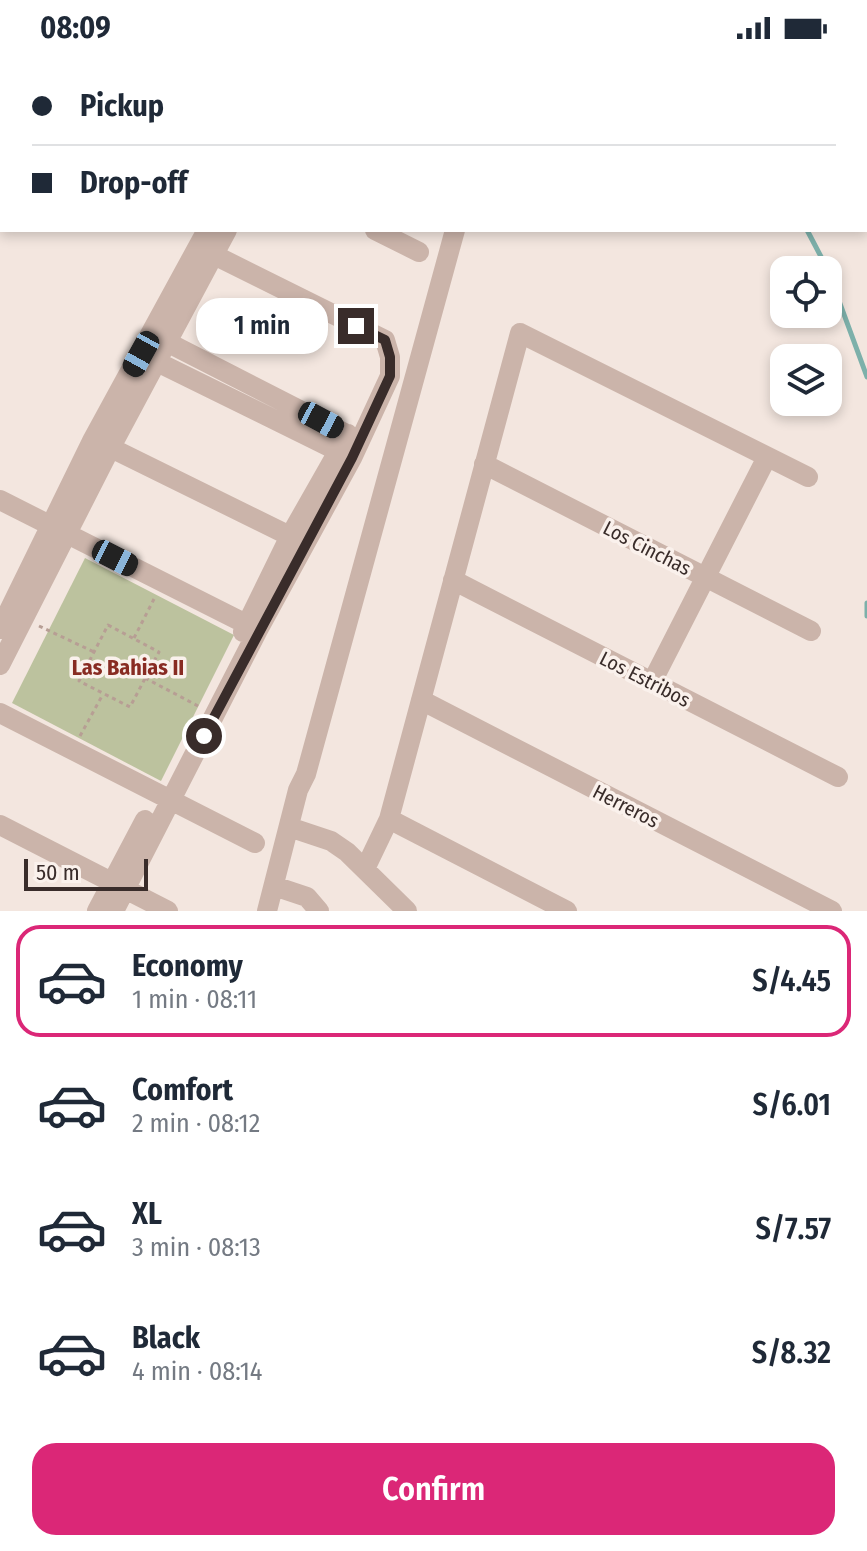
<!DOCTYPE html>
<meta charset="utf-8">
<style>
body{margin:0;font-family:"Fira Sans Condensed",sans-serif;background:#f2f2f3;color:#1f2937;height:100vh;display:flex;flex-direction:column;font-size:30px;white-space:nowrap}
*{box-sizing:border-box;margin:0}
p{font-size:26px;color:#747a83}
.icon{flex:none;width:44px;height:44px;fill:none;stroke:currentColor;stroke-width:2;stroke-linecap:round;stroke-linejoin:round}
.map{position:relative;height:855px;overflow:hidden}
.details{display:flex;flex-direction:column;background:#fff;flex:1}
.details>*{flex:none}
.hud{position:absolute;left:0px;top:0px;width:868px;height:176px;box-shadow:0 4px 12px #0003;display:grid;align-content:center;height:176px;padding:0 32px;background:#fff}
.tools{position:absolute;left:770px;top:200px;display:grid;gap:16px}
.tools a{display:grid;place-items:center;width:72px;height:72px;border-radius:16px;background:#fff;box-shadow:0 4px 12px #0003;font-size:40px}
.scale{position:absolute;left:24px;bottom:20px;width:124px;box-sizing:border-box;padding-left:8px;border:4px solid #392c2a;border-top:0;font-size:22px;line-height:28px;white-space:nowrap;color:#392c2a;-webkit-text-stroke:6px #faf1ec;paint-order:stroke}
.end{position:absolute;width:36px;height:36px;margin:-18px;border:10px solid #392c2a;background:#fff;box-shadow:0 0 0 4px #fff}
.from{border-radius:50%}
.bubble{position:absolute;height:56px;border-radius:24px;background:#fff;box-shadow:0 4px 12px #0003;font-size:26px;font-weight:600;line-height:56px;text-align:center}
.car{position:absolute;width:24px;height:48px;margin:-24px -12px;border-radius:10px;box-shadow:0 0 6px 2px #0007;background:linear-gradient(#222 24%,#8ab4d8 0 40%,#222 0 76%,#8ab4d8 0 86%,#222 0)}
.hud b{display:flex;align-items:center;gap:28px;height:76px;font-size:30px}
.hud b+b{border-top:2px solid #e0e1e3}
.hud i{width:20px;height:20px;background:#1f2937}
ul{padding:14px 0 0;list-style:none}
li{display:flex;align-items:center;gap:24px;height:112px;margin:0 16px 12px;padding:0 16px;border:4px solid transparent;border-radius:24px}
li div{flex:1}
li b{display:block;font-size:30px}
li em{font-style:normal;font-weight:600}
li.current{border-color:#db2777}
li>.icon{width:72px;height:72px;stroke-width:1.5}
.cta{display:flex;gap:16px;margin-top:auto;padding:16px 32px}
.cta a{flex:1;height:92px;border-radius:24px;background:#db2777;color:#fff;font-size:32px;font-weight:600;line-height:92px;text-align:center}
.status{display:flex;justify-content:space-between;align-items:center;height:56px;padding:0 40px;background:#fff;direction:ltr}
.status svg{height:22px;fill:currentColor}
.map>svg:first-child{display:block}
.green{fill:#bcc29e}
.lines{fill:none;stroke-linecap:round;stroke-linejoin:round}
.stream{stroke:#7db0aa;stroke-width:5}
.path{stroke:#b79e94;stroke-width:3;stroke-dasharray:4 4;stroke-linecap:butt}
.minor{stroke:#cbb4aa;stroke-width:20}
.route{stroke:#392c2a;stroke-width:10}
.labels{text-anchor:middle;stroke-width:7;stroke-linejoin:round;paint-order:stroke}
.street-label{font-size:20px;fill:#392c2a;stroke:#faf1ec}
.neighbourhood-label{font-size:22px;font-weight:bold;fill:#882b22;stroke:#faf1ec}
</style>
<div class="status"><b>08:09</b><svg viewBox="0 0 49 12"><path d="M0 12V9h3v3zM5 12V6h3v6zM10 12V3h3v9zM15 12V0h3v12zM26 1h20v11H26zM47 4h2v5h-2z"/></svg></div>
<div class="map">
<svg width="867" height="855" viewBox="0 0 867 855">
<rect width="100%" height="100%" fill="#f3e6df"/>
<path class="green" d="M85 502 234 579 161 725 12 647Z"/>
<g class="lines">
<path class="stream" d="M720 0 721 2
M807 174 828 214
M828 215 867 321
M867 547V560"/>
<path class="path" d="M108 569 159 596 130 651 79 625Z
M39 570 94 596
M134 582 154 543
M145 622 200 651
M80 680 103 638"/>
<path class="minor" d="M237 0 241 2
M398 0 402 2
M295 2 296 0
M314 2 315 0
M504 2V0
M375 174 419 196
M157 281 360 385
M147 301 348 400
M101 387 302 486
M484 408 811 575
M0 444 258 574
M453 524 838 721
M0 573 93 383 207 174
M243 576 290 480 348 378
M0 609 111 391 227 174
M652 626 767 401
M421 644 832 855
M0 657 255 787
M389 763 567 855
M0 769 168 855
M289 771 331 785 347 796 407 855
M365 813 389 763 520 277 808 421
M274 830 307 841 319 855
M97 855 145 764
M114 855 258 574 352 402 390 320V301L385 284 198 191
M267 855 298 734 306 718 455 174"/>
</g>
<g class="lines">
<path class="route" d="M204 680 352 402 390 320V301L385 284 356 270"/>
</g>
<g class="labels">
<g class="street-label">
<text transform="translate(647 492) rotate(27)" y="7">Los Cinchas</text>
<text transform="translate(645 623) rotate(27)" y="7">Los Estribos</text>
<text transform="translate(626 750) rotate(27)" y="7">Herreros</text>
</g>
<g class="neighbourhood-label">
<text x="128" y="619">Las Bahias II</text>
</g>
</g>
</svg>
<div class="tools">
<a><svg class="icon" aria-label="locate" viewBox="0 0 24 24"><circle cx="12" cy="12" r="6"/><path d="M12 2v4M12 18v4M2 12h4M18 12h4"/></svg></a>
<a><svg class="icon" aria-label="layers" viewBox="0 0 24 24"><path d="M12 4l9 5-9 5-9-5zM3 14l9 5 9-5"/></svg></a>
</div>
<div class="scale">50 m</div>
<i class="end from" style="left:204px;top:680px"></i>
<i class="end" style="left:356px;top:270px"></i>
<div class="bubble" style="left:196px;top:242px;width:132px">1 min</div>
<i class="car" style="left:141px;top:298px;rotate:209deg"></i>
<i class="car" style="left:321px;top:364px;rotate:118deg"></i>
<i class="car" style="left:115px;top:502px;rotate:117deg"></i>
<div class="hud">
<b><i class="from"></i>Pickup</b>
<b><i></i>Drop-off</b>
</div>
</div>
<section class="details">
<ul>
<li class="current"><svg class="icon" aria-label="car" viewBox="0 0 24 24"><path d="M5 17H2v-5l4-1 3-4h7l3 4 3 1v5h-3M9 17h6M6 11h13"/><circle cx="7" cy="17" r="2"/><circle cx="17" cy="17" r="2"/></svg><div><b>Economy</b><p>1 min · 08:11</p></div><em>S/4.45</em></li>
<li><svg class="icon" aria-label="car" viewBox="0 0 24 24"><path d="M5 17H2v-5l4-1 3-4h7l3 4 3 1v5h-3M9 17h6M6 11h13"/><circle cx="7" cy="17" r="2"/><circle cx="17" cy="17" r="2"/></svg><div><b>Comfort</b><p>2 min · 08:12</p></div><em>S/6.01</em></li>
<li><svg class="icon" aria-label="car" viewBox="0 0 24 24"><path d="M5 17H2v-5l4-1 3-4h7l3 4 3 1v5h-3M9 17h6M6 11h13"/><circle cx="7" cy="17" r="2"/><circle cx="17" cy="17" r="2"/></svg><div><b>XL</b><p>3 min · 08:13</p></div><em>S/7.57</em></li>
<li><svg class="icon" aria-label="car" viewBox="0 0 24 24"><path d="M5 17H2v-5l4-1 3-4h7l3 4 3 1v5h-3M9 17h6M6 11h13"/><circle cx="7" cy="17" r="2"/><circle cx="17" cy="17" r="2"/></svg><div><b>Black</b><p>4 min · 08:14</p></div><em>S/8.32</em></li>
</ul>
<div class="cta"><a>Confirm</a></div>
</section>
